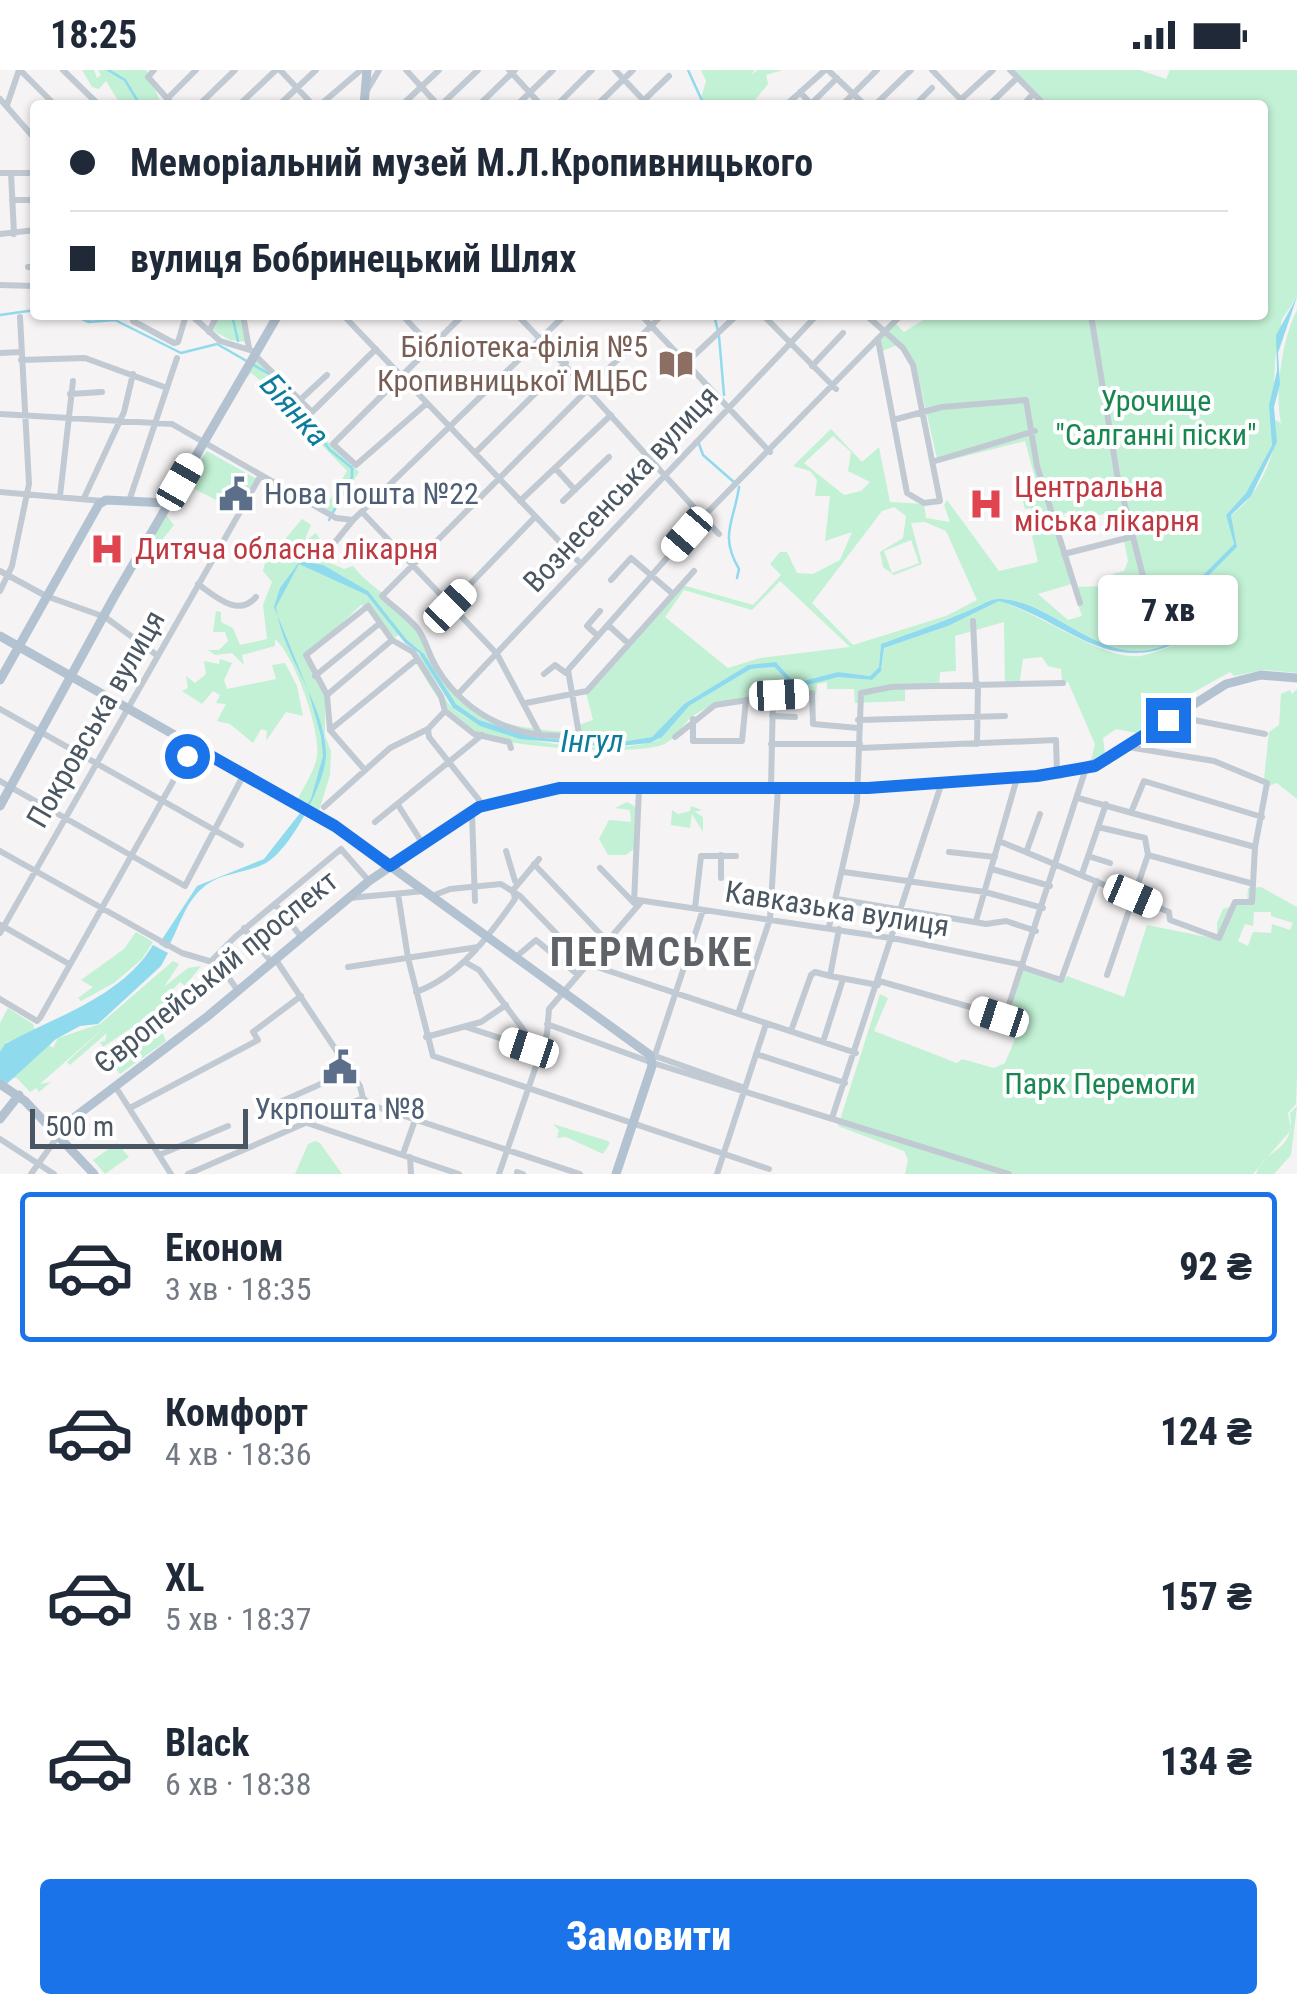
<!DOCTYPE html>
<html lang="uk">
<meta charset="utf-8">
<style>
body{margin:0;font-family:"Roboto Condensed",sans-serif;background:#f2f2f3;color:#1f2937;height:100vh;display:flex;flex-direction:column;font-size:38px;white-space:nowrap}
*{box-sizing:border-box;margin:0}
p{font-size:32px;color:#747a83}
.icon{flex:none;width:55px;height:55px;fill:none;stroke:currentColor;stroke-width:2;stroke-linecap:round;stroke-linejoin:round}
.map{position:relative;height:1104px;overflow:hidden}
.sheet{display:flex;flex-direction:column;background:#fff;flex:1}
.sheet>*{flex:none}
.top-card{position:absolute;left:30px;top:30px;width:1238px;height:220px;border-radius:10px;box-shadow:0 2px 8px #0004;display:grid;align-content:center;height:220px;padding:0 40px;background:#fff}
.scale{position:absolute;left:30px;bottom:25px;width:218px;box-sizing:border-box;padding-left:10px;border:5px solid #4a5661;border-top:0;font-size:28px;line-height:35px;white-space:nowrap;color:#4a5661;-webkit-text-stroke:8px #fff;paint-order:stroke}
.end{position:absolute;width:45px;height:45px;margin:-22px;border:12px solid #1a73e8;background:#fff;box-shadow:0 0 0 5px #fff}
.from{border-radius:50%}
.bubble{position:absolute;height:70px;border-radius:10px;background:#fff;box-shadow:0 2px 8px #0004;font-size:32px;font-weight:800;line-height:70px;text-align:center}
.car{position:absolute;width:30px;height:60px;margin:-30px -15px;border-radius:12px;box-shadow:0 0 8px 2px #0007;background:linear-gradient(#fff 24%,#345 0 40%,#fff 0 76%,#345 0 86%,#fff 0)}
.top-card b{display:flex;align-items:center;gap:35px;height:95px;font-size:38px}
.top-card b+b{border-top:2px solid #e0e1e3}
.top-card i{width:25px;height:25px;background:#1f2937}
ul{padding:18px 0 0;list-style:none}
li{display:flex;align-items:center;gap:30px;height:150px;margin:0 20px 15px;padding:0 20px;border:5px solid transparent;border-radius:10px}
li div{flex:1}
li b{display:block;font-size:38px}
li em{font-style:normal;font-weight:800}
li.selected{border-color:#1a73e8}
li>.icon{width:90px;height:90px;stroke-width:1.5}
.button{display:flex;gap:20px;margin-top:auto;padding:20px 40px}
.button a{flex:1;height:115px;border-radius:10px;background:#1a73e8;color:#fff;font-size:40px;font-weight:800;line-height:115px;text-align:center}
.status{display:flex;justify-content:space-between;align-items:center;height:70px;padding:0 50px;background:#fff;direction:ltr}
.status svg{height:28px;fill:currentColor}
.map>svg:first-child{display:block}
.green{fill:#c3f1d5;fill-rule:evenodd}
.water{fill:#90daee}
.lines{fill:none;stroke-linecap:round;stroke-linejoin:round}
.stream{stroke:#90daee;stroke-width:2.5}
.minor{stroke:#c1cad2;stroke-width:6}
.major{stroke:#b3c2d1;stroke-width:9}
.route{stroke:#1a73e8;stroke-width:12}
.labels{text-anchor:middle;stroke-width:8;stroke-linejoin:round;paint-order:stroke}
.education-label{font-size:30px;fill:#785e54;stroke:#fff;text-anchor:end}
.park-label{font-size:30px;fill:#17864f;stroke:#fff}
.health-label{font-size:30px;fill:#be3a42;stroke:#fff;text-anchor:start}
.street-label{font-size:30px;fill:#4a5661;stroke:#fff}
.service-label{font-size:30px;fill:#4e5e75;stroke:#fff;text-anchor:start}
.water-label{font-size:32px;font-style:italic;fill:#0c7c9b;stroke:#fff}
.district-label{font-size:40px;font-weight:bold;letter-spacing:2.5px;fill:#5f6368;stroke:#fff}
</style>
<div class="status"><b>18:25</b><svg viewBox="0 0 49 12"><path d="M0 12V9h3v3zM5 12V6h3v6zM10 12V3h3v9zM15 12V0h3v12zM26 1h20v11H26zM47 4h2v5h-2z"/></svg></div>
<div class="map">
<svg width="1297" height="1104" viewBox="0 0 1297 1104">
<rect width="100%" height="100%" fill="#f5f3f3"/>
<path class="green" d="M82 0H94L97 8 101 5 98 0H146L162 35H121L106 11 99 19 92 17Z
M701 0H755L751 5 758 0H783L766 5 768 14 751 35H699L706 11Z
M1013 0H1140L1166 9 1170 0H1297V227L1282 249 1275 290 1272 375 1246 423 1226 445 1234 474C1204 504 1173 529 1173 571 1110 607 1061 534 1003 529 995 528 988 531 981 535 948 549 916 561 881 574L879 597 870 606 838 602 795 613 778 594 748 595 684 634 652 667 608 674 534 667 479 650 449 629 424 584 400 564 394 568 373 539 361 535 305 588 325 628V666L331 681 330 705 319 741 298 729C304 716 315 700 317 686 321 660 294 585 275 569V576L242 585 244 595 232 583 215 585 208 580H219L228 571 225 562H213L216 541 221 542V552L233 558 240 575 267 569 263 535 272 512 263 501 265 493 302 449 311 455 304 472 316 463 323 474 314 490 321 489 344 499 353 496C365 512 384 523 398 537 417 556 434 584 445 607 468 657 534 659 580 663L579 655 593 650 585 619 679 514 753 535 781 505 770 494 780 482H787L797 503 813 504 840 490 852 462 825 471 830 426H815L817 410 810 401 793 396 831 359 862 392 879 377 890 432 924 434 926 448 950 452 944 435 947 430 999 501 1038 492 1032 466 1037 461 1031 438 1025 439 1022 428 1039 423 1025 371 938 393 916 297 900 274 882 281 879 269 895 253 904 262 931 245H1262V35H1049ZM833 366 851 382 848 401 870 412 861 421 844 425 804 393ZM894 437 906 446 903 468 880 482 883 497 894 505 922 494 911 453 925 452 946 461 977 530 946 546 853 575 812 533 882 441ZM1075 440 1077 448 1126 441 1133 467 1124 471 1128 491 1124 501 1113 504V516L1072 517 1082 546 1068 550 1038 524 1075 513 1055 447ZM911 470 919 493 892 503 884 481ZM780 511 850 577 760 588 728 598 665 547 684 520 752 540Z
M1297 240V603L1263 600 1234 606 1230 602 1174 633 1168 634 1167 626 1146 633 1149 654 1137 663 1116 659 1103 668 1105 684 1091 691 1095 674 1068 612H1062L1061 599 1048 596 1042 587 1023 589 1019 616 1005 615 1004 552 955 566 956 601 940 602 939 617 905 618V631L855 633 854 619H827V612L817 614 816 624C779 626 727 623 696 644 683 652 676 670 662 675 630 686 503 678 473 662 443 647 425 605 407 578 428 580 436 620 451 636 486 672 611 688 658 670L689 636 751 599 774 597C796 626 809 607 839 607 850 607 860 610 872 610L882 597 884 578 948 556 999 531C1039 542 1103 591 1141 586 1151 584 1162 579 1172 576L1176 573C1172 535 1210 503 1237 477L1231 445C1257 428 1280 381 1275 350L1281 353C1274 323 1283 266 1297 240Z
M218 245H240L247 272 230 270 214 261Z
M257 288 292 320 309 344 306 350 359 402 333 443 325 438 347 401 287 339 290 334 251 303 246 309Z
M207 381 257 409 251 421 236 413 224 434 185 414Z
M166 445 174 455 141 496 152 476 149 472Z
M220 589 232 593 224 610 227 619 276 609 272 595 285 593 297 616 303 646 286 642 266 671 267 661 261 659 253 673 230 654 217 651 226 634 216 633 220 625 213 621 202 634 182 621 188 618 186 606 195 613 206 604 204 591 219 594Z
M1297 619V729L1277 713 1268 716 1264 709 1269 662 1279 655 1281 624 1290 620 1292 624Z
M627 732 636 737 634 779 626 785H608L599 769 609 750 631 752 630 740 615 738Z
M691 736 702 740 695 742 703 747V762L692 744 690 758 671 755 672 740 678 744 690 741Z
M1261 817 1297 837V1009L1296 1034 1288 1043 1291 1060 1253 1104H905L908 1090 904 1081 838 1056 880 924 888 928 874 961 957 993 962 989 994 998 1005 993 1015 969 1004 964 1023 900 1062 913 1067 906 1124 927 1147 855 1217 869V853L1223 839 1247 832 1248 818ZM1254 842H1271V846L1293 853 1290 860 1272 854 1271 863 1253 862 1248 876 1238 871 1245 854 1253 856Z
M136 862 153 872 142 889 114 913 81 931 78 928 93 917 81 910 124 879Z
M173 891 179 894 164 917 188 898 201 896 185 916 180 912 171 921 177 928 155 947 152 944 103 977 100 972 105 971 107 963 70 995 67 992 108 954 40 1014 51 1012 39 1022 36 1018 30 1022 17 1008H8L47 973 53 978 58 968 100 954Z
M8 938 33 954 35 962 7 972 0 984V953Z
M151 952 160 957 166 971 120 1004 109 992 110 979Z
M1297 1036 1291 1085 1274 1104H1256C1265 1077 1296 1083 1290 1043Z
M553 1054 608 1071 610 1073 603 1084 566 1067 557 1068 559 1060Z
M315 1071 320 1073 342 1104H295L308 1074Z
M117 1073 129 1087 105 1104 93 1090Z"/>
<path class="water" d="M1297 227 1278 283 1280 314 1274 337 1277 372 1251 426 1231 445 1237 477 1199 515 1176 548V573C1107 606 1062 548 999 531L948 556 884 578 881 601 872 610 838 607 795 618 774 597 751 599 689 636 662 667 650 673 610 677 520 669 480 656 453 638 419 583 405 573 367 525 299 494 276 537C283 588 324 630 326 683 327 711 289 783 264 794 246 803 223 803 206 815 183 833 180 858 167 879L159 874 197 816 264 789 311 729 323 686 321 666 308 620 274 537 280 518 300 491 323 495 368 521 406 569 424 584 456 634 479 650 534 667 608 674 652 667 684 634 748 595 776 592 795 613 838 602 870 606 879 597 881 574C916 561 948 550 981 535 988 531 995 528 1003 529 1061 534 1109 607 1173 571L1171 547 1196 512 1234 474 1226 445 1246 423 1272 375 1269 335 1277 301 1276 265Z
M153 875 168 883 161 896 98 954 80 956 56 969 0 1020V982L5 974C54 947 122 927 153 875Z"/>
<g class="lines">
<path class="stream" d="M108 0 125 10 140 35
M688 0 704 35
M0 245 35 240
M74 245 88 252 115 250 181 283 217 274 271 305
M232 245 238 271
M714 245 718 261
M719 266 724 325
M283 318 330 380 352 398V407L329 450
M699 374 703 385 735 413
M737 508 739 499C719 465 734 452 739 417"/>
<path class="minor" d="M20 0 55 35
M63 0 99 35
M154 0 148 7 173 35
M280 0 313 35
M406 0 438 35
M509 0 541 35
M615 0 648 35
M828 0 865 35
M932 0 966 35
M1010 0 1045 35
M366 22 379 0
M800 22 811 34 837 8
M0 29 35 69
M167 29 196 0
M7 35 19 0
M199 35 235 0
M239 35 276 0
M279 35 316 0
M320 35 361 0
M402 35 439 0
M441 35 478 0
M479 35 515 0
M517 35 553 0
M557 35 592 0
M597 35 633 0
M639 35 669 6
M786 35 825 0
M842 35 877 0
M875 35 911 0
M915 35 932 18
M955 35 993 0
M989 35 1017 8
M1023 35 1033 24
M0 103H35
M11 103 14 164
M12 130H35
M0 164 35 160
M28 197H35
M0 215 35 216
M191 245 220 271 256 282
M243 245 249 278
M343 245 580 493
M402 245 431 276
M517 245C587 316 650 392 719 464
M641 245 770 382
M662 245 382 526C393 537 406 545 417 558 426 569 429 587 438 600 468 647 522 673 579 664L568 600 703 447 901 245
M763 245 836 319
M866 245 903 278 913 295 940 431 924 433 907 423 878 270
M1091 245 1117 404 1157 561
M89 248V245
M133 251 174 273 178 272 186 245
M209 262 217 245
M0 283 21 282
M254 284 312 342 376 279
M21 290 85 288 167 318
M686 293 737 245
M812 296 843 263
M70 324 102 322
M300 330 327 305
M426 334 356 395 333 374 463 245
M0 344 172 354 336 448 353 450
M893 350 942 337 1026 330 1037 396 1080 533
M475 383 566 293
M935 391 1035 361
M556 399 575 420
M0 422 103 431
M60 426 73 311
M84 428 124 342 133 304
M129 431 177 288
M520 431 611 345
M563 431 609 387
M363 443 497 584 539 663
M327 482 353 450 565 245
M1064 484 1131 467
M0 501 46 526 105 547 158 586
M611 510 631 488 673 524
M198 514C215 526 238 548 256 527
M0 521 12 496 29 414 20 247
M450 535 535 447
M973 551 976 614
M608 555 629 574
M598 566 587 556 600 541
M544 604 555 595 566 603
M315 606 380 553
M458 624 817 245
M327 625 306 585 368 536 392 570 413 582 441 626 445 641
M327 625 392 570
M327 625 330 660
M526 633 587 621 694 501
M0 639 241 775
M445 641 474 664 509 672 511 678
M1181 642 1189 649 1265 664
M772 646 795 647
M693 649V671H742L746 630
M858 650 1005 646
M428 659 429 667 483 735
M675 667 715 635 773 626
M771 674H860
M977 674 978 614
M860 678 1056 670 1057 704
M364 699 330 660 417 589
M0 711 185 816 244 704
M771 717 773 626 812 623 813 654 858 658
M1078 728 1255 777 1267 713 1214 691 1128 677
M398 735 423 774
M324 737 390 678 428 659 445 641
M1132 740 1144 711 1262 747
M472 743 475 831
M375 752 482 665
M1098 757 1145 768 1148 785 1250 813
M999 771 1169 842 1170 850 1219 868 1235 832H1252L1255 777
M1027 780 1040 744
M0 781 182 883 219 894 238 921
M506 781 515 811
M949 782 995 787
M1088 786 1110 793
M534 794 609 873
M600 798 634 833
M992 799 1050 816
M844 802 985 822 1043 838
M1082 804 1106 734
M721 808V785
M398 824 408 888 433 986 769 1099
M432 826 450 819 501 814 520 826 585 893 856 983
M349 828 425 821
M837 829 986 854 1006 851 1036 861
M638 830 897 869 1023 895
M634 833 639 719
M276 835 302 868
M695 838 701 786H736
M976 851 1017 708
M1 855 69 894
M829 857 857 732 861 623 891 617 1063 613
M244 858 272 893
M0 863 261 405
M235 867 341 779 369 811
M516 887 536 870 578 905
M276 890 360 1016 363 1028
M211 891 234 868
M465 892 479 900 540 982
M348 897 478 877
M1022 897 1061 910 1097 811
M1107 905 1148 785
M830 906 878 915
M879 911 1005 947 1086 698
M416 922C460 906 489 866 515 829L513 820 539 789
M0 929 37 951 40 948 193 676
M738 944 770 849 778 718
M547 954 653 993 1009 1104
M466 957 540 981
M791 961 811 905 815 902 830 906 839 859
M426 967 481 952 506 935
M823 972 843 909
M756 984 845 1013
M655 986 745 1018
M653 991 703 840
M115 1016 171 1104
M363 1028 371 1035 580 1104
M269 1037 350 1001
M130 1038 258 970 253 962 301 926
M833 1045 941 715
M307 1053 459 1104
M0 1069 54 1104
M403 1084 415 1050
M159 1085 228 1056
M410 1087 411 1104
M517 1102 523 1104
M31 1104 58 1066
M188 1104 363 1028
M499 1104 547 964 549 939 642 831
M717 1104 766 954"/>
<path class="major" d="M364 35 367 0
M0 566 335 756 650 985 652 996 616 1104
M0 610 99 434 106 430 167 433
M0 736 114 527 278 245
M0 1014 25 1031 94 1104
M0 1049 19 1025
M55 1062 208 946 369 811 479 737 573 717H894L1060 704 1106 690 1226 614 1261 605 1297 608"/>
</g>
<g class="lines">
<path class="route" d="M187 686 193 676 335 756 390 796 479 737 559 718H868L1037 706 1095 696 1168 650"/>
</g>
<defs>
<g id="library-bare" transform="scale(2.7)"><path d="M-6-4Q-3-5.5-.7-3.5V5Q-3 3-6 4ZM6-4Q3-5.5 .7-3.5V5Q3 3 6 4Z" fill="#8d6e63" stroke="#fff" stroke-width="2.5" paint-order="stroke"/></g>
<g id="civic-bare" transform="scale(2.7)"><path d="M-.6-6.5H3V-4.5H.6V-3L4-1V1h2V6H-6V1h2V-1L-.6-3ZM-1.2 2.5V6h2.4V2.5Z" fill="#5c6f8a" stroke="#fff" stroke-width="2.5" paint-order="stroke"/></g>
<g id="hospital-bare" transform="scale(2.7)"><path d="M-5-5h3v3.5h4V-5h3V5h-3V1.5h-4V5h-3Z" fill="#e0444e" stroke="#fff" stroke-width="2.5" paint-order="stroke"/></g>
</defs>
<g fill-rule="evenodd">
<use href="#library-bare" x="676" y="294"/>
<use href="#civic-bare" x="236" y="424"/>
<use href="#hospital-bare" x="986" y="434"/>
<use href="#hospital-bare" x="107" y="479"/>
<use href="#civic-bare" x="340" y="997"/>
</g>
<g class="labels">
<g class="education-label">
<text x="648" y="287">Бібліотека-філія №5<tspan x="648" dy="34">Кропивницької МЦБС</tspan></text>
</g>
<g class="park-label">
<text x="1156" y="341">Урочище<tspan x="1156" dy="34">"Салганні піски"</tspan></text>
<text x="1100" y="1024">Парк Перемоги</text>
</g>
<g class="health-label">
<text x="1014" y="427">Центральна<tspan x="1014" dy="34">міська лікарня</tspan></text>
<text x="135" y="489">Дитяча обласна лікарня</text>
</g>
<g class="street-label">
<text transform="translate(621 419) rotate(-47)" y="10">Вознесенська вулиця</text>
<text transform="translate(96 649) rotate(-60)" y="10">Покровська вулиця</text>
<text transform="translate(837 839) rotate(9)" y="10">Кавказька вулиця</text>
<text transform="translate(216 902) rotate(-39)" y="10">Європейський проспект</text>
</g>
<g class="service-label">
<text x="264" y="434">Нова Пошта №22</text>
<text x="340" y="1049" text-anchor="middle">Укрпошта №8</text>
</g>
<g class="water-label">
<text transform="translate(295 340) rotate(48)" y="11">Біянка</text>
<text x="592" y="682">Інгул</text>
</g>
<g class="district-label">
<text x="652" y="896">ПЕРМСЬКЕ</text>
</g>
</g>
</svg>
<div class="scale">500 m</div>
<i class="end from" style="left:187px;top:686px"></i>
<i class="end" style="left:1168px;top:650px"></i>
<div class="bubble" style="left:1098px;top:505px;width:140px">7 хв</div>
<i class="car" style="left:180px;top:412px;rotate:30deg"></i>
<i class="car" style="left:687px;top:464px;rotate:221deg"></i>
<i class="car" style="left:450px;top:536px;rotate:44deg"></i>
<i class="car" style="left:779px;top:625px;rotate:87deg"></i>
<i class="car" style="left:1133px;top:826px;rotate:113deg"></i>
<i class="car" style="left:999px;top:947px;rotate:288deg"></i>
<i class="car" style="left:529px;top:978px;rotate:288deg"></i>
<div class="top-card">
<b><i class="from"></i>Меморіальний музей М.Л.Кропивницького</b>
<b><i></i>вулиця Бобринецький Шлях</b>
</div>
</div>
<section class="sheet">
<ul>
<li class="selected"><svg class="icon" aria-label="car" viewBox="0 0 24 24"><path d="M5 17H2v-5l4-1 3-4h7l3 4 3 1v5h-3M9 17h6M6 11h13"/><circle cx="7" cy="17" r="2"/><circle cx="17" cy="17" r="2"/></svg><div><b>Економ</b><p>3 хв · 18:35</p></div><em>92 ₴</em></li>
<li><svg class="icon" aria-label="car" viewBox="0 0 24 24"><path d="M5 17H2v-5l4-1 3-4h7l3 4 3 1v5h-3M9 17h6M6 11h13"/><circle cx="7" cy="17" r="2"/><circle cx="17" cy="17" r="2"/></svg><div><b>Комфорт</b><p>4 хв · 18:36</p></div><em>124 ₴</em></li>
<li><svg class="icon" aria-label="car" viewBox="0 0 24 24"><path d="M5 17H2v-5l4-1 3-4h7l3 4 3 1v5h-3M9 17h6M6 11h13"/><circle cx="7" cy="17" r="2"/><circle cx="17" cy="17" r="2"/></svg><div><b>XL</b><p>5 хв · 18:37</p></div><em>157 ₴</em></li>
<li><svg class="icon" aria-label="car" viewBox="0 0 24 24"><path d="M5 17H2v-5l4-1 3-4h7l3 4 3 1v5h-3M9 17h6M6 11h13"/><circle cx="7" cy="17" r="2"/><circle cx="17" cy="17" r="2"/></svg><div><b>Black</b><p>6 хв · 18:38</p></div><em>134 ₴</em></li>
</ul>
<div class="button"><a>Замовити</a></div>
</section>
